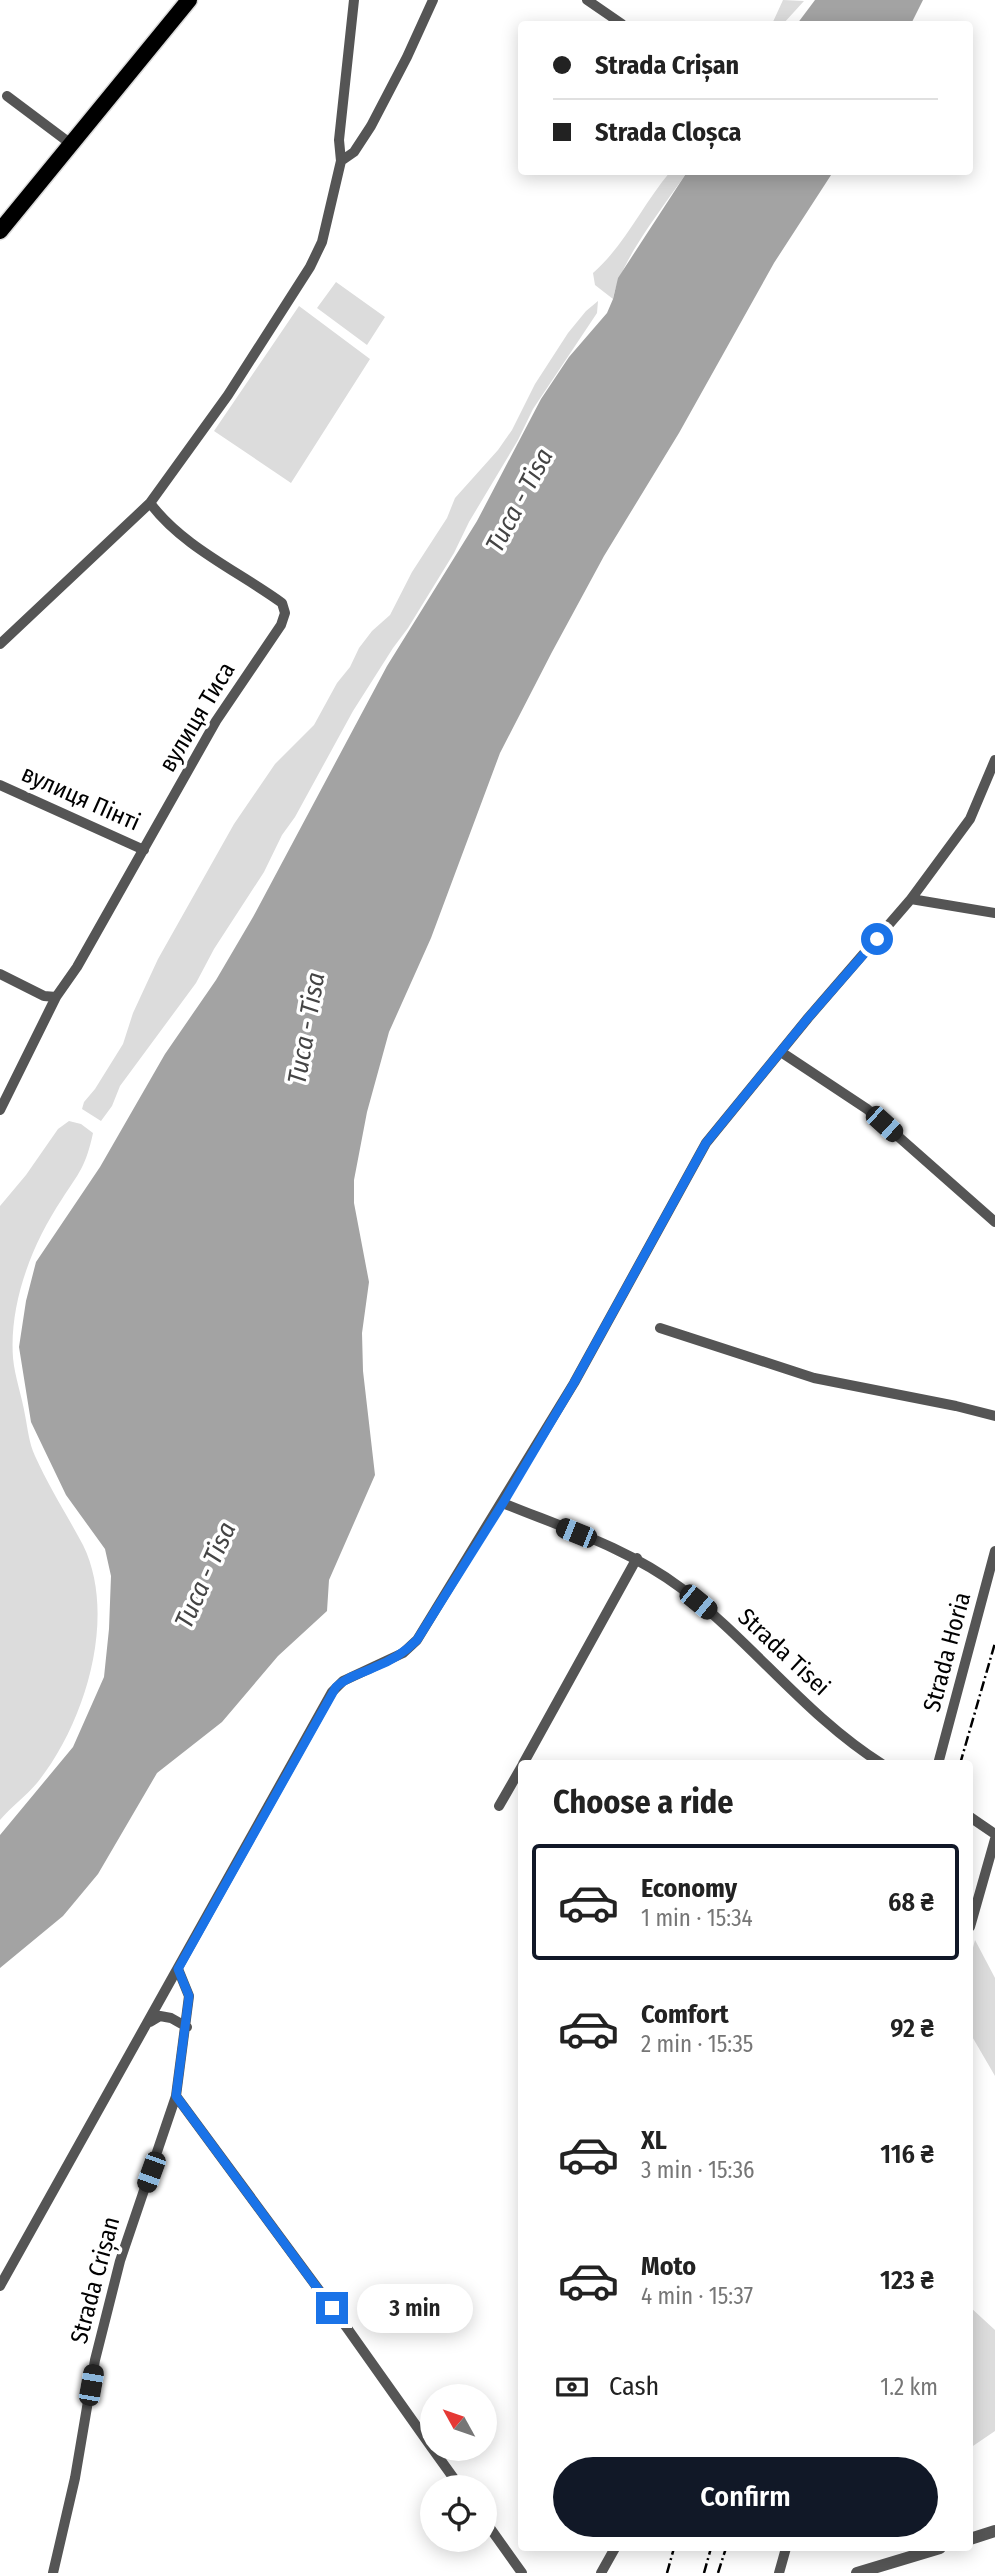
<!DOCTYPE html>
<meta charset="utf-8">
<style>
body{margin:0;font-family:"Fira Sans Condensed",sans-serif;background:#f2f2f2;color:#222;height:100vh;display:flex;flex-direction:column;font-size:26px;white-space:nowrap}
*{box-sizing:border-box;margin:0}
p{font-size:23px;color:#767676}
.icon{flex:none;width:38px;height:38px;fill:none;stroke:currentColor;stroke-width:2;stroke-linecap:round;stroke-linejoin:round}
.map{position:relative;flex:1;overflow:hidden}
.sheet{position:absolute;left:518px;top:1760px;width:455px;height:791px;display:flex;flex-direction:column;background:#fff;border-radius:7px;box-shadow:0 4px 18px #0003}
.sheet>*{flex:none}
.banner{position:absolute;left:518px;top:21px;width:455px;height:154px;border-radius:7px;box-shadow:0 4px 18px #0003;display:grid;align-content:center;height:154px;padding:0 35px;background:#fff}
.needle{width:46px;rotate:310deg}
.buttons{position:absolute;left:420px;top:2384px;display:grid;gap:14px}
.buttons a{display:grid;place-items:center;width:77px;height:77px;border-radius:50%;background:#fff;box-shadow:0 4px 18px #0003;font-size:35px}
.end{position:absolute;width:32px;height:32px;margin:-16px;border:9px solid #1a73e8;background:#fff;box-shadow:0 0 0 4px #fff}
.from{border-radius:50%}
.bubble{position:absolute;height:49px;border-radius:24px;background:#fff;box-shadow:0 4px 18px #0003;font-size:23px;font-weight:600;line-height:49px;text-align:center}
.car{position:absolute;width:21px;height:42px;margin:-21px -10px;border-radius:9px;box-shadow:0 0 5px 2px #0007;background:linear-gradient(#222 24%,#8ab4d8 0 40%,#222 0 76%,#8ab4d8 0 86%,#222 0)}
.banner b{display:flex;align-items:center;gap:24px;height:66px;font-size:26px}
.banner b+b{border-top:2px solid #e0e0e0}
.banner i{width:18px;height:18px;background:#222}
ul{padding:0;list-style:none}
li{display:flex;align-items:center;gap:21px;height:116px;margin:0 14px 10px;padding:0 21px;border:4px solid transparent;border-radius:7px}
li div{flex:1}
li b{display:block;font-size:26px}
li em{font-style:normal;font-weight:600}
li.selected{border-color:#111827}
li>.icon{width:63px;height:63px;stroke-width:1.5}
h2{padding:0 35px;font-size:32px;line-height:84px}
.pay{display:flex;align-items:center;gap:18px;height:77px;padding:0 35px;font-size:26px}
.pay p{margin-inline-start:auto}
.cta{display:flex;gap:14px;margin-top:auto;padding:14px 35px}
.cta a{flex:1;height:80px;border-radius:42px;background:#111827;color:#fff;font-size:28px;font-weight:600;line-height:80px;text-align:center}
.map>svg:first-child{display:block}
.green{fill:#dcdcdc}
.water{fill:#a3a3a3}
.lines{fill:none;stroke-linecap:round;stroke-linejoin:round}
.primary-casing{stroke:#dbdbdb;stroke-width:19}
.minor{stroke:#555;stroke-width:10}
.tertiary{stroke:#555;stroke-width:12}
.primary{stroke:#000;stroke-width:16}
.rail{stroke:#000;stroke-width:2.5;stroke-dasharray:10 3.5 2 3.5;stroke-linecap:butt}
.route{stroke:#1a73e8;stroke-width:9}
.labels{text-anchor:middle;stroke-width:7;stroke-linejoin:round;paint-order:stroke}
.street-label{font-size:24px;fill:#000;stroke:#fff}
.water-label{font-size:26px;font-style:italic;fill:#444;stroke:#fff}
</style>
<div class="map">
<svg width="995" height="2573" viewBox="0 0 995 2573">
<rect width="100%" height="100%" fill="#fff"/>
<path class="green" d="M783 0 804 1 783 24H772Z
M670 172H687C665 205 619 262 613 299L595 285 593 273C625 245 643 204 670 172Z
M336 282 385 317 367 345 317 308Z
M598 301 597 313 533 409 518 440 469 522 454 553 408 628 393 648 353 711 295 817 282 835 264 872 214 949 196 983 120 1086 112 1106 101 1121 82 1109 84 1102 95 1089 123 1044 133 1013 158 959 234 824 275 764 314 725 337 683 350 667 359 648 372 631 390 615 412 572 447 518 455 498 498 450 512 430 535 384 568 333 586 311Z
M299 306 370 359 291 483 214 431Z
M69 1121 81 1124 93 1133C86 1166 79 1173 62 1199 32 1244 9 1303 13 1358 15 1378 22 1396 25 1415 28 1430 29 1443 35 1456 49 1487 67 1515 83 1545 118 1616 85 1724 37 1783 26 1796 11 1807 0 1820V1206L26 1175 58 1129Z
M975 1940 995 1978V2076L970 2033V1959Z
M970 2307 995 2330V2431L970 2448Z"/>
<path class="water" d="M815 0H923L911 24H797Z
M687 172H833L774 263 679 433 604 556 552 652 500 753 431 938 389 1032 367 1112 354 1180V1203L369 1282 362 1333 363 1371 375 1475 329 1580 327 1611 278 1656 222 1722 157 1773 98 1874 63 1916 0 1968V1835L73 1747 104 1677 109 1629 111 1576 105 1549 66 1495 31 1422 19 1347 26 1301 36 1262 100 1167 165 1054 216 980 253 917 387 666 477 521 541 399 569 357 607 313 613 299 618 278Z"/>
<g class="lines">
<g class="primary-casing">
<path id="primary" d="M0 231 189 0"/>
</g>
<path class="minor" d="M587 0 622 24
M7 96 71 144
M341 161 354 152 371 126 407 57 433 0
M0 644 150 503 228 395 310 267 322 242 341 161 339 140 354 0
M0 785 144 850
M911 899 995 913
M0 974 44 996 56 997
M781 1052 867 1109 995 1222
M0 1110 56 997 77 967 216 721 281 625 285 613 282 603C238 571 183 547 150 503
M660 1328 814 1378 956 1406 995 1416
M503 1503C564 1528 628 1548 681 1588 752 1642 807 1717 882 1764
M523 1764 637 1558
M938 1764 995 1551
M499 1806 522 1766
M970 1817 995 1834
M970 1927 995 1839
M150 2022 160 2016 171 2018 187 2027
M176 2096 347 2328 432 2448
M0 2286 332 1692 343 1681 403 1653 417 1640 574 1383 706 1143 808 1018 911 899 970 819 995 760
M432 2448 460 2487
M485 2521 522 2573
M53 2573 75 2478 95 2360 120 2261 176 2096 189 1996 178 1969
M601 2573 615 2548
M779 2573 786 2548"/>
<path class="tertiary" d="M970 2539 995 2531
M857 2573 940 2548"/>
<use href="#primary" class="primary"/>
<path class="rail" d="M960 1764 995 1643
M667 2573 674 2548
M704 2573 711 2548
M718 2573 726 2548"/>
</g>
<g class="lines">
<path class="route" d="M332 2308 176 2096 189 1996 178 1969 336 1687C348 1676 361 1674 375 1667 391 1661 405 1652 417 1640L503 1503 574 1383 706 1143 808 1018 877 939"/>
</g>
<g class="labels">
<g class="street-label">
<text transform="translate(197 717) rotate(-59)" y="8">вулиця Тиса</text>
<text transform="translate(81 798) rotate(24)" y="8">вулиця Пінті</text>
<text transform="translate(784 1652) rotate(43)" y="8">Strada Tisei</text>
<text transform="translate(947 1652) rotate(-75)" y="8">Strada Horia</text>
<text transform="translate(95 2280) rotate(-75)" y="8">Strada Crișan</text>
</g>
<g class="water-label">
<text transform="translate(519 500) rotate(-62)" y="9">Тиса - Tisa</text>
<text transform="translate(306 1028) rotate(-80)" y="9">Тиса - Tisa</text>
<text transform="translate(205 1575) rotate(-66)" y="9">Тиса - Tisa</text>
</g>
</g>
</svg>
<div class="buttons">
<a><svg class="needle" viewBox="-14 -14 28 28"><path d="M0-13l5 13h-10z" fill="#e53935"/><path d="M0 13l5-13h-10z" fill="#767676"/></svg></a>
<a><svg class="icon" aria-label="locate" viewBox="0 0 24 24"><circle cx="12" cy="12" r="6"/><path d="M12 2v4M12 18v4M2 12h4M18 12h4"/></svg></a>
</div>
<i class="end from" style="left:877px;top:939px"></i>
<i class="end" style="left:332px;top:2308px"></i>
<div class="bubble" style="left:357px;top:2284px;width:116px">3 min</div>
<i class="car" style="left:884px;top:1124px;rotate:132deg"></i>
<i class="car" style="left:576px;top:1533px;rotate:292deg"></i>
<i class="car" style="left:698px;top:1602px;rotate:129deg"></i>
<i class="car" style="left:151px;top:2172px;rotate:200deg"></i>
<i class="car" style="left:91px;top:2385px;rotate:10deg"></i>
<div class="banner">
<b><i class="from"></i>Strada Crișan</b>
<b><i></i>Strada Cloșca</b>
</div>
<section class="sheet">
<h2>Choose a ride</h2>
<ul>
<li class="selected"><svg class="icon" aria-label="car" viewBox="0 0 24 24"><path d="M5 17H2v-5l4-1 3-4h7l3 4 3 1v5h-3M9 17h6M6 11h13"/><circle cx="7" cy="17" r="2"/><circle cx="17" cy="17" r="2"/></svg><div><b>Economy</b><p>1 min · 15:34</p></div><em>68 ₴</em></li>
<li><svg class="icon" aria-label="car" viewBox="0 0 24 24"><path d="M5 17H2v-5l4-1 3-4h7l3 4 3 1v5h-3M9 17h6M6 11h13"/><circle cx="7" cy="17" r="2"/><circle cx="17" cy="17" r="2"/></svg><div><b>Comfort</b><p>2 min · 15:35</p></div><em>92 ₴</em></li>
<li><svg class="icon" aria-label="car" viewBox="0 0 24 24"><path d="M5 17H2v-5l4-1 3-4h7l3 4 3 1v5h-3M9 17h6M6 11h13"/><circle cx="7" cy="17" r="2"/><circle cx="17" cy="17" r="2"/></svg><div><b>XL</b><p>3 min · 15:36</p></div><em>116 ₴</em></li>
<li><svg class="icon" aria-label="car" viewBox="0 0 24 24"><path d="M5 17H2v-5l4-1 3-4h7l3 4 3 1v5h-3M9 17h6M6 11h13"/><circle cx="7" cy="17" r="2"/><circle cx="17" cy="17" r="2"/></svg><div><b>Moto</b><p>4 min · 15:37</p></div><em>123 ₴</em></li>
</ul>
<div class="pay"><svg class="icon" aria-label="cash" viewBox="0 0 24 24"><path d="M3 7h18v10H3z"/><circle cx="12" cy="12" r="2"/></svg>Cash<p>1.2 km</p></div>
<div class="cta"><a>Confirm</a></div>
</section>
</div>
